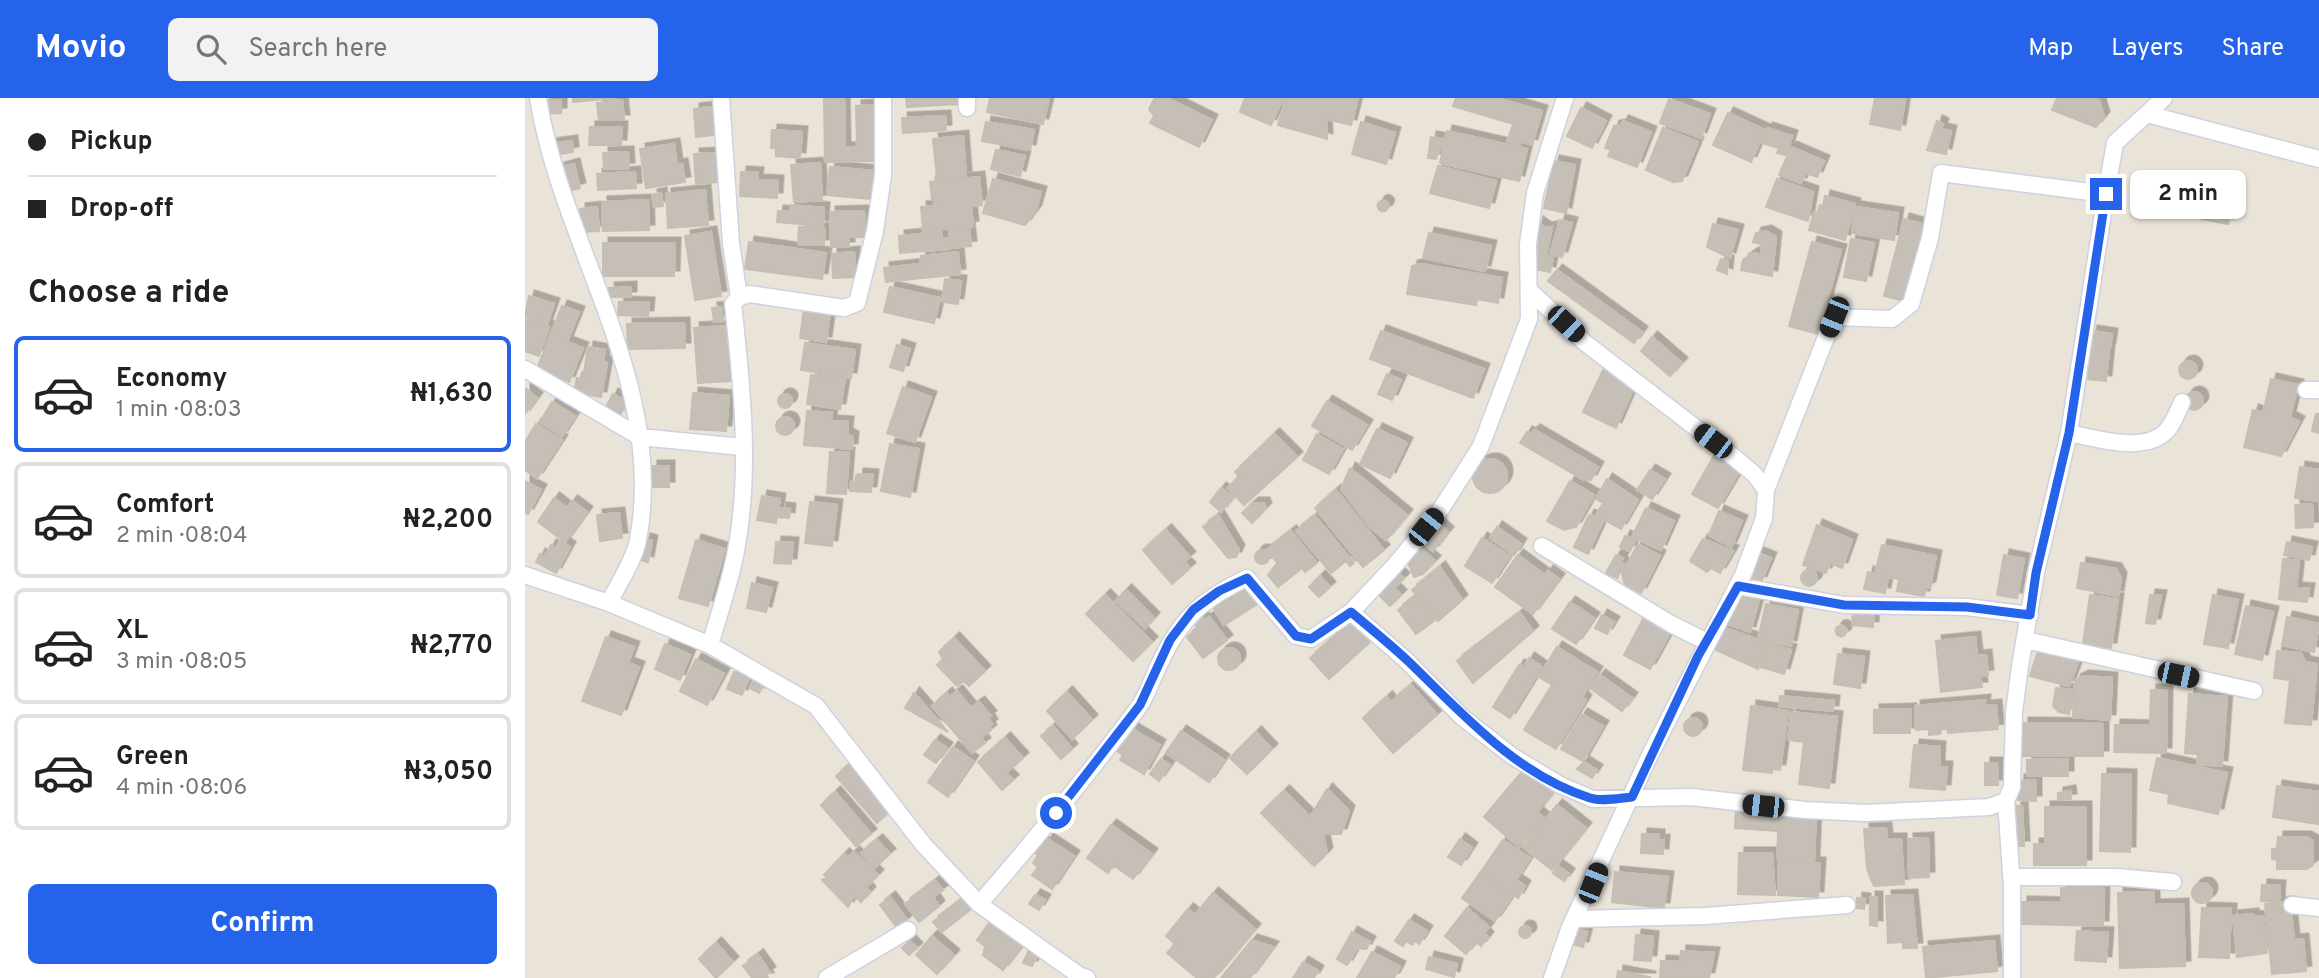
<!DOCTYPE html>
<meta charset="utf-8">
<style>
body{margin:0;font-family:Overpass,sans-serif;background:#f2f2f2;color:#222;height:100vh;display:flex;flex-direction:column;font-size:26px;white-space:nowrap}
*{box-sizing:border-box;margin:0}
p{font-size:23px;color:#767676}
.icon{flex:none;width:38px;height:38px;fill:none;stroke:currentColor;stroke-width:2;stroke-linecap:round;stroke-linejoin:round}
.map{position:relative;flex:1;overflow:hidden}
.side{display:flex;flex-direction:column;background:#fff;width:525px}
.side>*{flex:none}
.hud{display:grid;align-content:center;height:154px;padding:0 28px;background:#fff}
.end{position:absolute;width:32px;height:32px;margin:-16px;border:9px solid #2563eb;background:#fff;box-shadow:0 0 0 4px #fff}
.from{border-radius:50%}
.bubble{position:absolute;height:49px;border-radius:10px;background:#fff;box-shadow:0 2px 5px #0004;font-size:23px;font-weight:700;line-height:49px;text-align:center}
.car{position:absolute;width:21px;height:42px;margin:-21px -10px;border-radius:9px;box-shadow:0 0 5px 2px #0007;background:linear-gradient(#222 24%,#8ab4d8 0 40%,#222 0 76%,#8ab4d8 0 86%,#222 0)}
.hud b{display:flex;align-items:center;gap:24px;height:66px;font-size:26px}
.hud b+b{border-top:2px solid #e0e0e0}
.hud i{width:18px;height:18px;background:#222}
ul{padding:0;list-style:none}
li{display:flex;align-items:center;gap:21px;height:116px;margin:0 14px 10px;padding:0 14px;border:4px solid #e0e0e0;border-radius:10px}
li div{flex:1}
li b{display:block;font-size:26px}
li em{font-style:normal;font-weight:700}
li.active{border-color:#2563eb}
li>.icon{width:63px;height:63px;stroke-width:1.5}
h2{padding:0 28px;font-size:32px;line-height:84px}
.cta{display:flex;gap:14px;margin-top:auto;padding:14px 28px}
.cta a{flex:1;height:80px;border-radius:10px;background:#2563eb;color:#fff;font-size:28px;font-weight:700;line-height:80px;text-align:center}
header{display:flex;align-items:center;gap:42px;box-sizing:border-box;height:98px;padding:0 35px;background:#2563eb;color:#fff}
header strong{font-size:33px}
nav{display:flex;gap:38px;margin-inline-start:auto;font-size:24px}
.search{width:490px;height:63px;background:#f2f2f2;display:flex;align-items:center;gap:18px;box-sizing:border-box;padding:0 24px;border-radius:10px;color:#767676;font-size:26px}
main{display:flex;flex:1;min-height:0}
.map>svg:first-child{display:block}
.building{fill:#c5bfb8;stroke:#c5bfb2;stroke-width:2;filter:url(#shadow)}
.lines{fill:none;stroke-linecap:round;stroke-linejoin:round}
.minor-casing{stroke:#ced1e1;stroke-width:19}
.minor{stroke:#fff;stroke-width:16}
.route{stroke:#2563eb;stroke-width:9}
</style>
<header>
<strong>Movio</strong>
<div class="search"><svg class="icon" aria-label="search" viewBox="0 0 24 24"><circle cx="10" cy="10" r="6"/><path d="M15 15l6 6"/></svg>Search here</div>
<nav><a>Map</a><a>Layers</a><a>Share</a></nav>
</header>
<main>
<section class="side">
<div class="hud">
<b><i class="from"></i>Pickup</b>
<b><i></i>Drop-off</b>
</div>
<h2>Choose a ride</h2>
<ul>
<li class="active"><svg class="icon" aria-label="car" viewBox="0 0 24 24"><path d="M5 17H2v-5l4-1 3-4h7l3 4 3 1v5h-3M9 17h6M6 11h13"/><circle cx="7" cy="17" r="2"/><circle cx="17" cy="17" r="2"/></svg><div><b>Economy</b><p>1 min · 08:03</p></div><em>₦1,630</em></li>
<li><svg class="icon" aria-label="car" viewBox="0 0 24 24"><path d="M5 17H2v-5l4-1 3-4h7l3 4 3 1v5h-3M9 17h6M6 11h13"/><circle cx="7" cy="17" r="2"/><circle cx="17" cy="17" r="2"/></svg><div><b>Comfort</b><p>2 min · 08:04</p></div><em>₦2,200</em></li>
<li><svg class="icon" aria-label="car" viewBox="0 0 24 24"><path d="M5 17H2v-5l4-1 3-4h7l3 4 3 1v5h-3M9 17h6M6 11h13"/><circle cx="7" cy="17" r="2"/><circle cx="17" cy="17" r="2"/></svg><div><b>XL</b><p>3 min · 08:05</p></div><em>₦2,770</em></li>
<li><svg class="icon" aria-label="car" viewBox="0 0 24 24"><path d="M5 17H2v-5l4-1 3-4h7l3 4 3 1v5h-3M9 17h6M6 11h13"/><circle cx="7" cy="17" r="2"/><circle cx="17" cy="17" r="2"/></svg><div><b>Green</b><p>4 min · 08:06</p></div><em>₦3,050</em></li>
</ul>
<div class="cta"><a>Confirm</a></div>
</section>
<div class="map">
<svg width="1794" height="880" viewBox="0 0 1794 880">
<defs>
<filter id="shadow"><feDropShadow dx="5.5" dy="-5.5" stdDeviation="0" flood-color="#0004"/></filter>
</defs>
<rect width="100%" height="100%" fill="#eae3d8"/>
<path class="building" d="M48 0H91L48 4Z
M299 0H319L320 50 332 49 331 8 349 7 350 63 300 64Z
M381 0H435V6L382 9Z
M465 0H524L518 26 462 14Z
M630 0H642L687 22 674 49 625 25 629 18 624 11Z
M720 0H758L746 27 715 14Z
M761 0H833L826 27 801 21 802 41 753 27Z
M931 0H972L1017 13 1007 47 996 43 994 48 982 44 988 26 928 8Z
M1350 0 1380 2 1375 32 1345 26Z
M1532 0H1570L1574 2 1579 19 1571 29 1527 12Z
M1144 1 1185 16 1176 40 1135 25Z
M20 2H36V15L20 16Z
M97 2 99 22H74L72 5Z
M186 9 188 37 171 39 169 11Z
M1056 10 1081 23 1067 50 1042 38Z
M1203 15 1240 32 1226 64 1188 47Z
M420 18 421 32 378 35 377 20Z
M1098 23 1126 34 1112 69 1083 58 1086 52 1080 50 1089 28 1096 27Z
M1412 23 1418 26 1416 31 1426 33 1421 56 1402 52Z
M461 24 509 32 505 52 457 43Z
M836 24 870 35 861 66 827 56Z
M65 29H97L96 47H64Z
M1138 30 1173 44 1157 83 1148 84 1121 72Z
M1242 30 1267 38 1261 57 1252 55 1254 50 1237 45Z
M247 32 277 34 275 60 251 58V50H246Z
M922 33 1002 51 994 83 915 65Z
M438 38 441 78 412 81 408 41Z
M906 39 918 41 911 61 903 60Z
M47 43 48 54 29 57 24 46Z
M149 46 152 67 157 66 160 84 121 90 115 51Z
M1266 49 1299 63 1292 79 1281 75 1276 85 1254 77Z
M471 52 500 58 495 78 466 71Z
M103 54 104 70 79 71 78 55Z
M190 55 192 84 171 86 169 56Z
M1029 63 1050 67 1041 115 1019 110Z
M295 65 297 102 269 104 266 67Z
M49 66 55 90 40 94 34 70Z
M913 68 971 83 964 110 905 95Z
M305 69 348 73 346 101 302 97Z
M110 74 111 90 73 92 72 76Z
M216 74 233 75 232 82 253 83 252 100 215 98Z
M454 79 457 107 446 108 448 128 398 133 396 109 408 108 411 103 407 101 405 84Z
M468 81 516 94 511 112 500 127 458 115Z
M1252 81 1288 94 1283 123 1241 109Z
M1681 83 1711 89 1703 126 1672 120Z
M180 92 183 127 143 130 141 96Z
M136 95 138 108 129 109 127 97Z
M1300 98 1330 106 1320 142 1284 132 1289 114 1293 115 1295 107 1298 108Z
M123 102 124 132 78 133 77 104Z
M852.5 108a5.5 5.5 0 1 1 11 0a5.5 5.5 0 1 1-11 0Z
M265 107 299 110 298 128 252 124 253 113 265 114Z
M72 109 74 133 57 134 55 111Z
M1331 109 1373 115 1369 142 1327 135Z
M339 113 340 139H324V149H306L305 114Z
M1379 121 1404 128 1384 204 1359 198Z
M1035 122 1047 125 1037 159 1025 156Z
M1013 124 1021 130 1027 129 1021 158 1028 159 1025 174 1005 170Z
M1188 126 1213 132 1205 160 1182 149Z
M274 129 300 131 299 147 273 146Z
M444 130 446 148 426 150 424 132Z
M1241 133 1251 139 1247 178 1216 172 1218 162 1228 155 1237 157 1236 146 1228 144 1231 135Z
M186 134 196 198 170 202 160 138Z
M417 134V140H423L424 151 375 155 374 138Z
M904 135 966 148 960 173 898 160Z
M1326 141 1349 145 1341 183 1319 179Z
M224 144 301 155 297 181 220 171Z
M1287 144 1316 152 1293 236 1264 228Z
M78 145H150L149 178H78Z
M329 154 331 179 308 180 307 156Z
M433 154 435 176 361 184 359 170 395 166 396 158Z
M1196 161 1203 163 1202 176 1192 172Z
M896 166 977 180 973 205 952 201 951 207 882 196 887 168Z
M1032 172 1117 234 1109 245 1023 183Z
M420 181 436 183 433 206 417 204Z
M106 189V199H85L84 190Z
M365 189 415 200 409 225 359 214Z
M4 198 29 206 22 226 0 218Z
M94 204 124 205 123 218 93 217Z
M37 208 54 214 42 244 58 250 44 284 12 271Z
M196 209 198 223 189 224 187 210Z
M279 211 305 215 301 244 275 240Z
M0 221 24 229 14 258 0 253Z
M159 225 160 250 103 251 102 226Z
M203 228 206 283 173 285 169 230Z
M856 233 959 271 948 300 845 261Z
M1567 233 1587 236 1585 250 1564 247Z
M1127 239 1157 265 1145 278 1116 253Z
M280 245 330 252 326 280 276 272Z
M372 247 385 251 378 273 365 269Z
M63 249 80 252 78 263 82 265 76 299 49 294 52 280 58 281Z
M1566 250 1584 252 1581 283 1563 281Z
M1654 272a9 9 0 1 1 18 0a9 9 0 1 1-18 0Z
M1078 272 1110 287 1091 330 1058 314Z
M862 276 876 282 867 302 853 296Z
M286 277 320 281 315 311 282 306Z
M1746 281 1773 287 1765 319 1774 324 1756 358 1719 349 1728 312 1738 315Z
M378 289 406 299 390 344 362 335Z
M0 290 12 300 0 316Z
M1660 303a9 9 0 1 1 18 0a9 9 0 1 1-18 0Z
M168 295 204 298 201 333 165 331Z
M253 303a7 7 0 1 1 14 0a7 7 0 1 1-14 0Z
M88 296 102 304 95 317 81 309Z
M802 303 842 327 827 352 787 328Z
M27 304 50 318 37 338 15 324Z
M282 313 307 315 306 323 323 324 322 336 328 339 327 351 279 347Z
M1791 316H1794V335L1787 333Z
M251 328a9 9 0 1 1 18 0a9 9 0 1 1-18 0Z
M11 326 37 342 12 380 0 372V344Z
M852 331 882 345 865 380 835 366Z
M1010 332 1073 369 1066 382H1059L995 345 1002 334 1005 336Z
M749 336 772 359 719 407 703 390 714 378 710 374Z
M792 336 818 351 804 376 778 362Z
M365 346 394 351 385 399 356 393Z
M305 354 324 355 321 396 302 395Z
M1191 354 1217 369 1193 410 1167 396Z
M948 378a17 17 0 1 1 34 0a17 17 0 1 1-34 0Z
M127 368H144V389H127Z
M1775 369 1794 372V403L1770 400Z
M825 370 882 417 861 442 845 429 816 391Z
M1125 372 1140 381 1127 401 1112 392Z
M333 376 348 377 346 394 325 393 326 383 332 384Z
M1082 381 1113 402 1096 431 1071 417 1078 405 1071 401Z
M0 383 16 392 3 416 0 414Z
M1045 383 1069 397 1051 429 1039 432 1022 423Z
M696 390 708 399 696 414 685 404Z
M811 392 859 452 838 469 790 410Z
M237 398 255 401 251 425 232 422Z
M29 400 42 410 47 403 62 414 40 444 13 424Z
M285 404 312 407 307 448 280 445Z
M728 405H739L741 410 727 425 717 415Z
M1787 406 1788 429 1771 430 1770 407Z
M256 410 265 411 264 420 255 419Z
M1121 410 1149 423 1136 452 1107 439Z
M1194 413 1217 423 1206 449 1184 437Z
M94 415 97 440 75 443 72 417Z
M693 417 714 452 711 459 703 460 678 429Z
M1064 417 1078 423 1063 456 1049 449Z
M790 418 829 465 825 468 821 463 806 475 771 433Z
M914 426 923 434 908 453 898 445Z
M1292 427 1327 442 1317 470 1305 465 1301 475 1278 467Z
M972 429 996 446 989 457 965 440Z
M641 432 665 459 659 464 665 470 647 486 618 452Z
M766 433 792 465 780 474 777 470 753 489 743 477 752 465 742 452Z
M1100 438 1110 443 1105 453 1095 449Z
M957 440 985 458 967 485 940 468Z
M120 441 127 443 123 464 115 462Z
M1178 441 1208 453 1195 475 1186 470 1182 474 1165 463Z
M171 442 200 451 183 508 154 500Z
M35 443 45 449 31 475 11 464 15 456 19 459 26 447 31 450Z
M251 444 268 445 266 466 249 465Z
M1762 444 1787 449 1784 462 1759 457Z
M1113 446 1135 458 1116 495 1100 487 1097 476Z
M1357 447 1411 458 1405 489 1401 490 1399 498 1372 493 1374 481 1363 479 1360 495 1339 491 1343 474 1350 476Z
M894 449 910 463 898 476 889 479 882 462Z
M730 459a7 7 0 1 1 14 0a7 7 0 1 1-14 0Z
M1231 454 1246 460 1236 484 1220 478Z
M993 457 1020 477 1023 473 1034 481 1008 516 970 489Z
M1091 457 1098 460 1096 464 1099 466 1092 480 1081 475Z
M1479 457 1499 461 1492 500 1472 497Z
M1758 461 1774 463 1771 490 1784 491 1782 504 1754 501Z
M1556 465 1591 471 1596 480 1593 498 1552 490Z
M915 469 937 502 913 523 887 492Z
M1276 480a8 8 0 1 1 16 0a8 8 0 1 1-16 0Z
M871 473 879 480 869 490 876 497 865 508 851 494Z
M795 478 805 489 794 499 784 489Z
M227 485 247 490 241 514 222 510Z
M722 486 734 505 699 527 687 507Z
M601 492 629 520 620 530 591 503Z
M1211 494 1234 502 1225 534 1200 525Z
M580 497 627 544 608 563 561 516Z
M1565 497 1593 501 1586 550 1558 546Z
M1625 497 1636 498 1630 526 1621 525Z
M1688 497 1713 502 1703 550 1679 546Z
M891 498 909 523 891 536 873 512Z
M1045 504 1069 520 1051 546 1027 531Z
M1241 506 1273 512 1266 548 1233 541Z
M1721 508 1748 514 1737 562 1710 556Z
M1328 512 1349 513 1348 529 1327 527Z
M995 515 1008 533 948 585 932 563Z
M1077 517 1089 524 1082 536 1070 530Z
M676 518 680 522 684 519 702 542 678 560 662 539 673 530 668 524Z
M1119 519 1146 533 1125 571 1099 557Z
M1762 519 1794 526 1789 554 1757 547Z
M826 524 844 545 804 581 785 560Z
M1310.5 533a5.5 5.5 0 1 1 11 0a5.5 5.5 0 1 1-11 0Z
M1198 529 1242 545 1233 571 1189 551Z
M81 539 109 549 103 565 114 569 96 617 57 603Z
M1450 539 1452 558 1461 557 1463 577 1455 578 1457 589 1416 594 1411 543Z
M429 540 460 573 444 588 439 583 432 588 412 567 418 561 414 554Z
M140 546 165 557 155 582 130 571Z
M1243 546 1266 552 1259 576 1236 569Z
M1032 549 1072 574 1057 599 1061 602 1031 651 999 632 1027 587 1014 579Z
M693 561a11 11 0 1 1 22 0a11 11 0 1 1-22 0Z
M1514 550 1554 562 1544 588 1505 578Z
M1752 553 1776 555 1780 564 1792 566 1786 627 1760 625 1765 582 1749 580Z
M1313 556 1339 559 1335 590 1309 586Z
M1004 560 1017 569 985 620 968 609 994 567 999 569Z
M171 561 199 576 182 607 155 593Z
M209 574 224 580 217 597 202 591Z
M1075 577 1107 600 1097 613 1065 590Z
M1558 578 1587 580 1585 622 1548 619 1550 582Z
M230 581 239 586 234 595 225 590Z
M886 587 912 617 868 655 838 620 862 599 866 604Z
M1531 590 1548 592 1544 616 1534 614 1528 608Z
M1626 592 1642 593 1641 655 1589 654 1590 627 1625 628Z
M432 593 446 610 454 604 466 618 463 620 467 626 464 629 466 632 456 640 460 645 447 655 407 608 422 595 424 599Z
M542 594 567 622 547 641 522 613Z
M389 595 423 634 380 610Z
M1664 596 1702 599 1697 668 1672 666 1673 656 1660 655Z
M1255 598 1309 603 1308 613 1254 608Z
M1460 602 1459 608 1471 607 1473 631 1423 635 1422 630H1417L1415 636 1404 637V631L1391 632 1390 608Z
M1226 608 1263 613 1255 672 1247 671V675L1218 672Z
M1386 611 1385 635H1349V612Z
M1266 614 1312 619 1304 690 1274 686 1279 644 1263 642Z
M1057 616 1078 628 1058 663 1036 651Z
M1159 629a9 9 0 1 1 18 0a9 9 0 1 1-18 0Z
M1498 625 1578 626V658H1497Z
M528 628 547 651 536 661 516 638Z
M606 630 635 647 619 676 595 662 598 657 592 653Z
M656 633 699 662 684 684 641 655Z
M731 634 747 651 722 676 705 660Z
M480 640 498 660 481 675 488 682 477 692 453 664Z
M410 642 422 650 411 665 399 657Z
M1389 647 1415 649 1414 669H1422L1420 692 1385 689Z
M428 649 448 663 423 699 403 684Z
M1632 660 1702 675 1693 716 1643 705 1644 696 1625 692Z
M636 661 645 667 634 683 625 676Z
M1543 661V678H1502V662Z
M1059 664 1072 672 1067 680 1052 671Z
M1460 665H1472L1473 687H1460Z
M324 667 365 713 352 725 311 678Z
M1001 669 1029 693 1012 714 1019 720 994 749 959 719Z
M1577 676 1606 677 1605 754 1575 753Z
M1494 682 1511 683V703L1493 702Z
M1752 688 1794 694 1793 726 1748 719Z
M802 691 824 713 816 736H798L802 755 789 768 736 715 759 693 785 719Z
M1545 693 1546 701 1533 702V695Z
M310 694 346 736 331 748 296 707Z
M1032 707 1061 730 1027 772 998 749Z
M1491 708H1497L1499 748H1493Z
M1211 709 1254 712 1252 733 1210 730Z
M1520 709H1561V767H1509V746H1520Z
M1291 714 1289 763 1252 761 1254 715Z
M586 727 627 756 608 781 588 767 583 775 562 760Z
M1361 730 1362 741H1376L1379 786 1349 788 1342 771 1339 731Z
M1117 736 1134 737V743L1139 742 1138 756 1116 755Z
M1753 739H1781L1788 743V767L1782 771H1752V762L1747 761V751H1752Z
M1403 740 1404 779 1384 780 1383 741Z
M523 741 549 758 527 791 507 777 513 769 508 765 513 757 508 753 516 743 520 746Z
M935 741 947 750 936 767 923 759Z
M352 742 365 756 349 770 336 755Z
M978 742 1005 760 991 782 1000 788 993 800 955 775Z
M329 754 353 777 341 789 345 794 336 804 329 798 323 809 297 782 302 780 299 777 319 756 323 760Z
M1214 755H1247L1250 797 1213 796Z
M1254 763 1295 765 1293 799 1253 797Z
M1033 768 1044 776 1039 783 1028 775Z
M1090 774 1143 779 1139 810 1087 804Z
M955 775 987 798 970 823 937 800Z
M410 783 418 792 408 799 414 808 394 824 380 806Z
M1667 795a10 10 0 1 1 20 0a10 10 0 1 1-20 0Z
M1737 787 1755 788 1754 804 1736 803Z
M1536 790 1579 791 1578 828 1496 826 1497 804 1536 805Z
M1629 794V807L1658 806 1660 868 1595 870 1593 795Z
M688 795 730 831 689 880H672L642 855 650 846 641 838 663 811 670 817Z
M510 797 520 802 514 812 504 806Z
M1387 797 1392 850H1378V844L1363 845 1361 798Z
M365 799 382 822 372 830 355 807Z
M1345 799H1352V828L1345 827Z
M1332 800 1340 801 1339 811 1331 810Z
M438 801 446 811 417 834 408 824Z
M1765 804 1769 842 1778 841 1781 873 1747 876 1740 806Z
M942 810 964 829 959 835 963 839 956 848 951 844 941 856 920 838Z
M1677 810 1706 811 1704 860 1674 859Z
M1728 816 1729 819 1738 818 1742 855 1712 859 1708 818Z
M884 822 902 833 894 846 890 843 887 847 881 843 878 848 870 843Z
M464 825 496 849 478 872 458 857 460 848 452 842Z
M994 834a6 6 0 1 1 12 0a6 6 0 1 1-12 0Z
M1047 830 1062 834 1058 849 1043 845Z
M1552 833 1583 835 1581 864 1550 862Z
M827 834 845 844 841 851 832 850 822 867 812 861Z
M1111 837 1128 839 1126 863 1109 862Z
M407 838 429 857 412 876 391 857Z
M727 842 748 849 725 880H696Z
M385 843 392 850 384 857 377 850Z
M1469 843 1472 873 1401 880 1398 849Z
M191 845 208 864 191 880 174 861Z
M504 852 513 856 507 868 498 865Z
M1156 853 1189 855 1184 880H1135L1136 863 1155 864Z
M847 854 875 869 869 880H832Z
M233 857 245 874 241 877 243 880H227L218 868Z
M904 859 932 866 929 879 901 871Z
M778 864 793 873 789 880H768Z
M1093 873 1125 879V880H1092Z"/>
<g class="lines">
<g class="minor-casing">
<path id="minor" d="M13 0C37 149 142 285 113 442 109 463 93 486 84 505
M442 0V10
M1622 16 1794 61
M1004 192 1059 244 1205 356 1229 376 1241 392 1239 420 1218 477 1125 657 1045 829 1027 880
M214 199 225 196 319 210 332 205 350 133 358 77V0
M0 271 115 339 217 349
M1781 292H1794
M1544 335C1570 340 1613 354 1637 337 1647 330 1652 315 1657 304
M1241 392 1309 219 1367 221 1386 206 1405 140 1416 75 1581 96 1590 45 1639 0
M1017 448 1146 526 1182 544
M0 477 84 505 185 547 291 608 398 746 454 806 555 878 562 880
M1213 488 1319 507 1442 509 1505 517
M826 514 882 563 937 619 987 658 1035 687 1068 701 1167 699 1280 712 1341 715 1464 709 1481 703 1487 689 1489 614 1495 568 1511 475 1544 335 1581 96
M1500 542 1729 593
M185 547C194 516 205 485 211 453 226 373 217 287 208 206L214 199 206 145 196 0
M1481 703 1487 789V880
M1486 779H1591L1648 784
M454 806C509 743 562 678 613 610 622 598 627 581 634 567 655 521 677 501 722 480L771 538 786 541 826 514 871 466 916 411 956 348 1004 221 1003 146 1010 95 1040 0
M1767 807 1794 810
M1049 821 1180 818 1322 807
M302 880 383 832"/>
</g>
<use href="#minor" class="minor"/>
</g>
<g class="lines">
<path class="route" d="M531 715 615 607 645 542 668 512 694 493 722 480 771 538 786 541 826 514C845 530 865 546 883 563 937 615 990 676 1065 700 1077 704 1095 700 1107 699L1173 558 1213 488 1319 507 1442 509 1505 517 1511 475 1544 335 1581 96"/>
</g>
</svg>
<i class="end from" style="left:531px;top:715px"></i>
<i class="end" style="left:1581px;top:96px"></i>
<div class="bubble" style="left:1605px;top:72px;width:116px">2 min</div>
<i class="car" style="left:1309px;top:219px;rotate:202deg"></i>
<i class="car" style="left:1041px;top:226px;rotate:133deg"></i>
<i class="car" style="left:1188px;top:343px;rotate:307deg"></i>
<i class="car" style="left:901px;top:429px;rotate:39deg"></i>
<i class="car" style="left:1653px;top:577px;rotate:102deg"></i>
<i class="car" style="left:1238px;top:708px;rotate:276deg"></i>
<i class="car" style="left:1068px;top:785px;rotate:22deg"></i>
</div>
</main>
